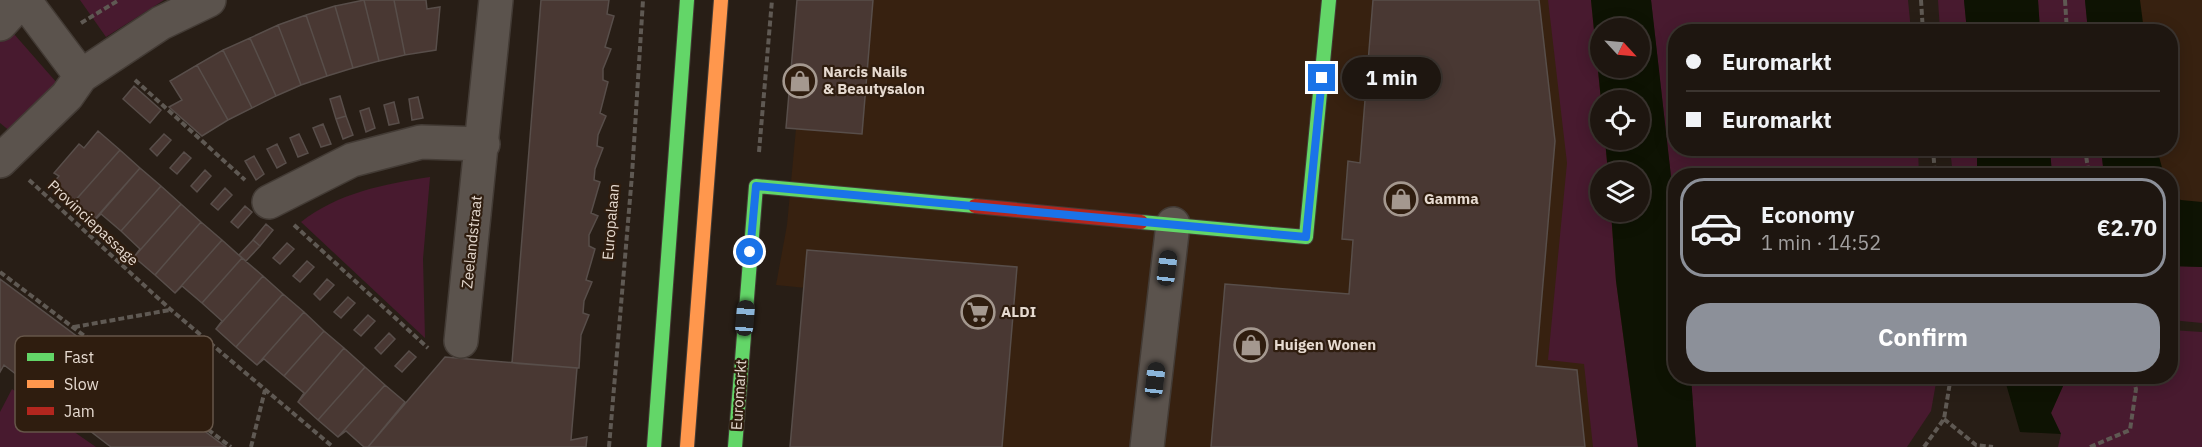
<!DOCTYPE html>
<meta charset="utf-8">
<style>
body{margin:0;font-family:"IBM Plex Sans",sans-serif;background:#2b231e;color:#f1f3f6;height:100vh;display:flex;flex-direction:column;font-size:22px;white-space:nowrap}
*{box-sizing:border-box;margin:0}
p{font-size:20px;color:#a19f9f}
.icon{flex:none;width:33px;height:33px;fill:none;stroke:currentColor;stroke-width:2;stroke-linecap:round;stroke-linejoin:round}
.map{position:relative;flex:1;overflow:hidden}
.drawer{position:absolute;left:1668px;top:168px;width:510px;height:216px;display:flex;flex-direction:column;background:#1e1610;border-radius:24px;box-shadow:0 3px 15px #0003,0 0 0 2px #3c3530}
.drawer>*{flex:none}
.banner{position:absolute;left:1668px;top:24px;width:510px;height:132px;border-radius:24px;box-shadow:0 3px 15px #0003,0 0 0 2px #3c3530;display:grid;align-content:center;height:132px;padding:0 18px;background:#1e1610}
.needle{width:39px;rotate:116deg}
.fabs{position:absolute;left:1590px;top:18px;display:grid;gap:12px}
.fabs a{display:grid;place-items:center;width:60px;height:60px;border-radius:50%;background:#1e1610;box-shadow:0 3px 15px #0003,0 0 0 2px #3c3530;font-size:30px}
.end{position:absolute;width:27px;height:27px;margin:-14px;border:8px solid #1a73e8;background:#fff;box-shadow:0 0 0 3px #fff}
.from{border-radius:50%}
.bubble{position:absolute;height:42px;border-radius:21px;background:#1e1610;box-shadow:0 3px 15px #0003,0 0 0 2px #3c3530;font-size:20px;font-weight:700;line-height:42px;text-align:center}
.car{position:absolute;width:18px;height:36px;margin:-18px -9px;border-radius:8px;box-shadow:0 0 4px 2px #0007;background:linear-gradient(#222 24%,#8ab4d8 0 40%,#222 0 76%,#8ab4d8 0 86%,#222 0)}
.banner b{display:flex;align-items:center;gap:21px;height:57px;font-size:22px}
.banner b+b{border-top:2px solid #3c3530}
.banner i{width:15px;height:15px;background:#f1f3f6}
ul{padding:10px 0 0;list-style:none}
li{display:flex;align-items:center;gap:18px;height:99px;margin:0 12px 9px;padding:0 6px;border:3px solid transparent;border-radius:24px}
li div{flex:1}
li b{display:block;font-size:22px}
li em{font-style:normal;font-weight:700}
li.selected{border-color:#8c9099}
li>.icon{width:54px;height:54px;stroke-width:1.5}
.cta{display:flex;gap:12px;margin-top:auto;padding:12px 18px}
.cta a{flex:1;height:69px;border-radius:24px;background:#8c9099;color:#fff;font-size:24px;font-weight:700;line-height:69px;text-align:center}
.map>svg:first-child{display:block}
.built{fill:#372110}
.green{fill:#481a2f}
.water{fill:#0e1303;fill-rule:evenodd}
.building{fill:#493833;stroke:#584e4a;stroke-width:1.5}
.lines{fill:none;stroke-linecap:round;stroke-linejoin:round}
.street-casing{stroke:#433b35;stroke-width:36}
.fast-casing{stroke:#433b35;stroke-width:16}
.slow-casing{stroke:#433b35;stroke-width:16}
.jam-casing{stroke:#433b35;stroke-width:16}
.path{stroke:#5f5953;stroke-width:4;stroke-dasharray:6 3;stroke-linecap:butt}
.street{stroke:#5b534d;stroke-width:33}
.fast{stroke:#63d668;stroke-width:14}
.slow{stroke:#ff974d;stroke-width:14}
.jam{stroke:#b3261e;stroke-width:14}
.route{stroke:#1a73e8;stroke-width:8}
.labels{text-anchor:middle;stroke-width:4.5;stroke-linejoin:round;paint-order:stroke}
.poi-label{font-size:15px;font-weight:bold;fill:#e6dad0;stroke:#2f1d0f;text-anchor:start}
.street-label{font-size:15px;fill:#e6dad0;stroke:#2f1d0f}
.key{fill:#2f1d0f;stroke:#665649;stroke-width:1.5}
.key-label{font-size:16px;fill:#e6dad0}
</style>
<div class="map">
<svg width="2202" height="447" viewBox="0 0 2202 447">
<rect width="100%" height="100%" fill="#281e16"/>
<path class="built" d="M808 0H1617L1600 28V68L1628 100H1600V140H1632L1635 172H1600V212H1639L1664 447H942L958 303 776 285 787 225Z
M2139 0H2202V204L2171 201 2170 176 2163 175 2156 149 2170 148V32L2143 31Z"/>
<path class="green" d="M80 0H164L106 37Z
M1548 0H1591L1601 100 1600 140H1605L1608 172H1600V212H1611L1616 281 1638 447H1593L1584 364 1548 360 1567 163Z
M1651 0H1908L1911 31 1676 32V148L1918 149 1919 175 1676 176 1675 212Z
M1938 0H1964L1967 31H1940Z
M2038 0H2085L2088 31H2040Z
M7 26 64 91 16 136 0 123V33Z
M1950 149H1977V175H1953Z
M2050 149H2101L2104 175H2052Z
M430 177 423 259 425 338 301 222C338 193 384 184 430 177Z
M2171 266 2202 267V323L2171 320Z
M2171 330 2202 332V447H2058L2061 434 2051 413 2067 377 2170 376Z
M1691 377 1937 376V377L1931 411 1907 447H1696Z
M12 389 96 447H0V412Z"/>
<path class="water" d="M1591 0H1651L1675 212 1676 376 1691 377 1696 447H1638L1616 281 1611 212H1640V172H1608L1605 140H1640V100H1601ZM1640 28V68H1600V28Z
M1964 0H2038L2040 31H1967Z
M2085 0H2140L2144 31H2088Z
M1977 149H2050L2052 175H1977Z
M2101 149H2157L2164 175H2104Z
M2171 194 2181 200 2202 202V267L2171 266Z
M2004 377H2067L2051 413 2061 434 2020 432Z"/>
<path class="building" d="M364 0H394L405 55 379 61Z
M364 0 379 61 353 68 335 6Z
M394 0H426L427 9 440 7 436 50 405 55Z
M541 0H609L607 14 614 16 605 47 611 49 603 69V80L608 82 600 113 606 116 598 135 597 146 603 148 595 169 594 180 600 182 591 213 598 216 589 235V246L595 249 586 280 592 282 584 301 583 313 589 315 581 335 579 368 512 363Z
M797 0H873L862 134 786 128Z
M1373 0H1539L1555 141 1536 366 1577 370 1585 447H1211L1225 284 1349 294 1353 240 1342 239 1348 161 1360 163Z
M335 6 353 68 327 76 306 15Z
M306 15 327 76 301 85 278 25Z
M278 25 301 85 276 96 250 38Z
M250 38 276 96 252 108 223 50Z
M223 50 252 108 228 120 197 65Z
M197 65 228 120 202 136 169 107 182 100 170 81Z
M134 86 161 110 150 123 123 99Z
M340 96 346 116 336 119 330 99Z
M418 97 423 118 412 120 409 99Z
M394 102 399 123 389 125 384 105Z
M369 108 375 128 366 132 360 111Z
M346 116 353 135 343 139 336 119Z
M323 124 331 144 321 147 313 128Z
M98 131 120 150 73 203 52 184 59 176 54 173 79 144 84 148Z
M164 134 171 140 157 156 150 149Z
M299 134 308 153 298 157 290 138Z
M277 144 286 163 277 168 267 149Z
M120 150 140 168 93 221 73 203Z
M184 152 191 158 177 174 170 168Z
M254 156 264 174 256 180 245 161Z
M140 168 161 186 121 231 101 214 94 221Z
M205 170 211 176 197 192 191 186Z
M161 186 181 204 134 257 140 249 121 231Z
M225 188 232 195 218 210 211 204Z
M181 204 201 222 155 275 134 257Z
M245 206 252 212 238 228 231 222Z
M201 222 222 240 175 293 155 275Z
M266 224 273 230 260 246 253 240Z
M222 240 242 258 202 303 182 286 175 293Z
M253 240 260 246 246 261 239 255Z
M287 243 294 249 280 264 273 258Z
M807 250 1017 267 1002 447H790Z
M242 258 263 276 216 329 222 321 202 303Z
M307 261 314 267 300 282 293 276Z
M263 276 283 294 236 347 216 329Z
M0 279 226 447H111L4 365 0 372Z
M327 279 334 285 320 300 314 294Z
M283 294 304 312 257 365 236 347Z
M348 297 355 303 341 318 334 312Z
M304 312 324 331 284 376 264 359 257 365Z
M368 315 375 321 361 336 354 330Z
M324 331 344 348 298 402 304 393 284 376Z
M389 333 395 339 381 354 375 348Z
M344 348 365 367 318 420 298 402Z
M409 351 416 357 402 372 395 366Z
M445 357 577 368 571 440 587 437 586 447H368Z
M365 367 385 385 338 437 318 420Z
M385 385 405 402 368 447H364L346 431 338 437Z"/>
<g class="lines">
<g class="street-casing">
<path id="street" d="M24 0 81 76
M0 24 22 0
M0 161 67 96 81 76 161 23 209 0
M269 202 352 160 421 142 483 144
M461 341 496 0
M1147 447 1173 224"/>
</g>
<g class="fast-casing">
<path id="fast" d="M1141 222 1306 237 1329 0
M654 447 687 0
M735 447 756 186 975 206"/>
</g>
<g class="slow-casing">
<path id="slow" d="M687 447 721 0"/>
</g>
<g class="jam-casing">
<path id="jam" d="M975 206 1141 222"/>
</g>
<path class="path" d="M1921 0 1923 32
M2065 0 2067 32
M81 23 119 0
M135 80 245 180
M1933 148 1935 176
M2085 148 2089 176
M759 152 772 0
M29 180 170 309 333 447
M294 225 428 348
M0 272 231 447
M74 327 170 310
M1944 419 1976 445 1993 447
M251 447 265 390
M609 447 632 175 643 0
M1924 447 1944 419 1951 376
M2090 447 2130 430 2136 389 2132 376"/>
<use href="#street" class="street"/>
<use href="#fast" class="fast"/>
<use href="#slow" class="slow"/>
<use href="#jam" class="jam"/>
</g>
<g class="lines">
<path class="route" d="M750 252 756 186 1306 237 1322 78"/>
</g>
<defs>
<g id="shop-ring" transform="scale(1.725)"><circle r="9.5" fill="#2f1d0f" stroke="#a4988f" stroke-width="1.5"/><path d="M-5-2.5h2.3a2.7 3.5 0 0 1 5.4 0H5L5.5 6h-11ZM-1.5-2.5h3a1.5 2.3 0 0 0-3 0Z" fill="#a4988f"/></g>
<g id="supermarket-ring" transform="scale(1.725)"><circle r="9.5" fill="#2f1d0f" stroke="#a4988f" stroke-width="1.5"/><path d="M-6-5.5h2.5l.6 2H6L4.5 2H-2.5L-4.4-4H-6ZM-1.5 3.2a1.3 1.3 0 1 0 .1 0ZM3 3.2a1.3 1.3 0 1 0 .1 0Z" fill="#a4988f"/></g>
</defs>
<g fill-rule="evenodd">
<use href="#shop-ring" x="800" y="81"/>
<use href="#shop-ring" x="1401" y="199"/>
<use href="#supermarket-ring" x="978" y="312"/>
<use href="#shop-ring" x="1251" y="345"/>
</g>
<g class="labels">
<g class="poi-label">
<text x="823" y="77">Narcis Nails<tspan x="823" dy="17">&amp; Beautysalon</tspan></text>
<text x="1424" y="204">Gamma</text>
<text x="1001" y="317">ALDI</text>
<text x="1274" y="350">Huigen Wonen</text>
</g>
<g class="street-label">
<text transform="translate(611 222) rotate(-85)" y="5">Europalaan</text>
<text transform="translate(93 223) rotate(43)" y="5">Provinciepassage</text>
<text transform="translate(472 242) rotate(-84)" y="5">Zeelandstraat</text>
<text transform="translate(739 395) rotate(-86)" y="5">Euromarkt</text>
</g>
</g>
<rect x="15" y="336" width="198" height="96" rx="9" class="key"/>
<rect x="27" y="353" width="27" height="8" fill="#63d668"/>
<rect x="27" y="380" width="27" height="8" fill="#ff974d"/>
<rect x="27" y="407" width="27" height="8" fill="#b3261e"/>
<g class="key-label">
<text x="64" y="363">Fast</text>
<text x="64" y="390">Slow</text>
<text x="64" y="417">Jam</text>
</g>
</svg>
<div class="fabs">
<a><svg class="needle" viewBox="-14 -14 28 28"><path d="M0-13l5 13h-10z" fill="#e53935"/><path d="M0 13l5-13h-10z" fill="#a19f9f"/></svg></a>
<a><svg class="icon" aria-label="locate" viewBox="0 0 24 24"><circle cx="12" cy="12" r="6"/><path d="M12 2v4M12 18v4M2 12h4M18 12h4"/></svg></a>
<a><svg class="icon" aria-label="layers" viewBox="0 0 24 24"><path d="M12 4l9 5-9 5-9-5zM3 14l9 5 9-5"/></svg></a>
</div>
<i class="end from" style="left:750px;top:252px"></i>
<i class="end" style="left:1322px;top:78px"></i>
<div class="bubble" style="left:1342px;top:57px;width:99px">1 min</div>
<i class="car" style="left:1167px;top:268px;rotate:7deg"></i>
<i class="car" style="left:745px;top:318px;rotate:5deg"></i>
<i class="car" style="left:1155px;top:380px;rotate:7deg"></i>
<div class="banner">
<b><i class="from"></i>Euromarkt</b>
<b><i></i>Euromarkt</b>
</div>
<section class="drawer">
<ul>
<li class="selected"><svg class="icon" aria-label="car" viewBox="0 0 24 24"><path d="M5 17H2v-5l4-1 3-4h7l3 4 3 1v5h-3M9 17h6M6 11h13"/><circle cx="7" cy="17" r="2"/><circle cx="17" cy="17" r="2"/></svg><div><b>Economy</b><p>1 min · 14:52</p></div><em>€2.70</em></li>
</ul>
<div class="cta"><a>Confirm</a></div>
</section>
</div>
